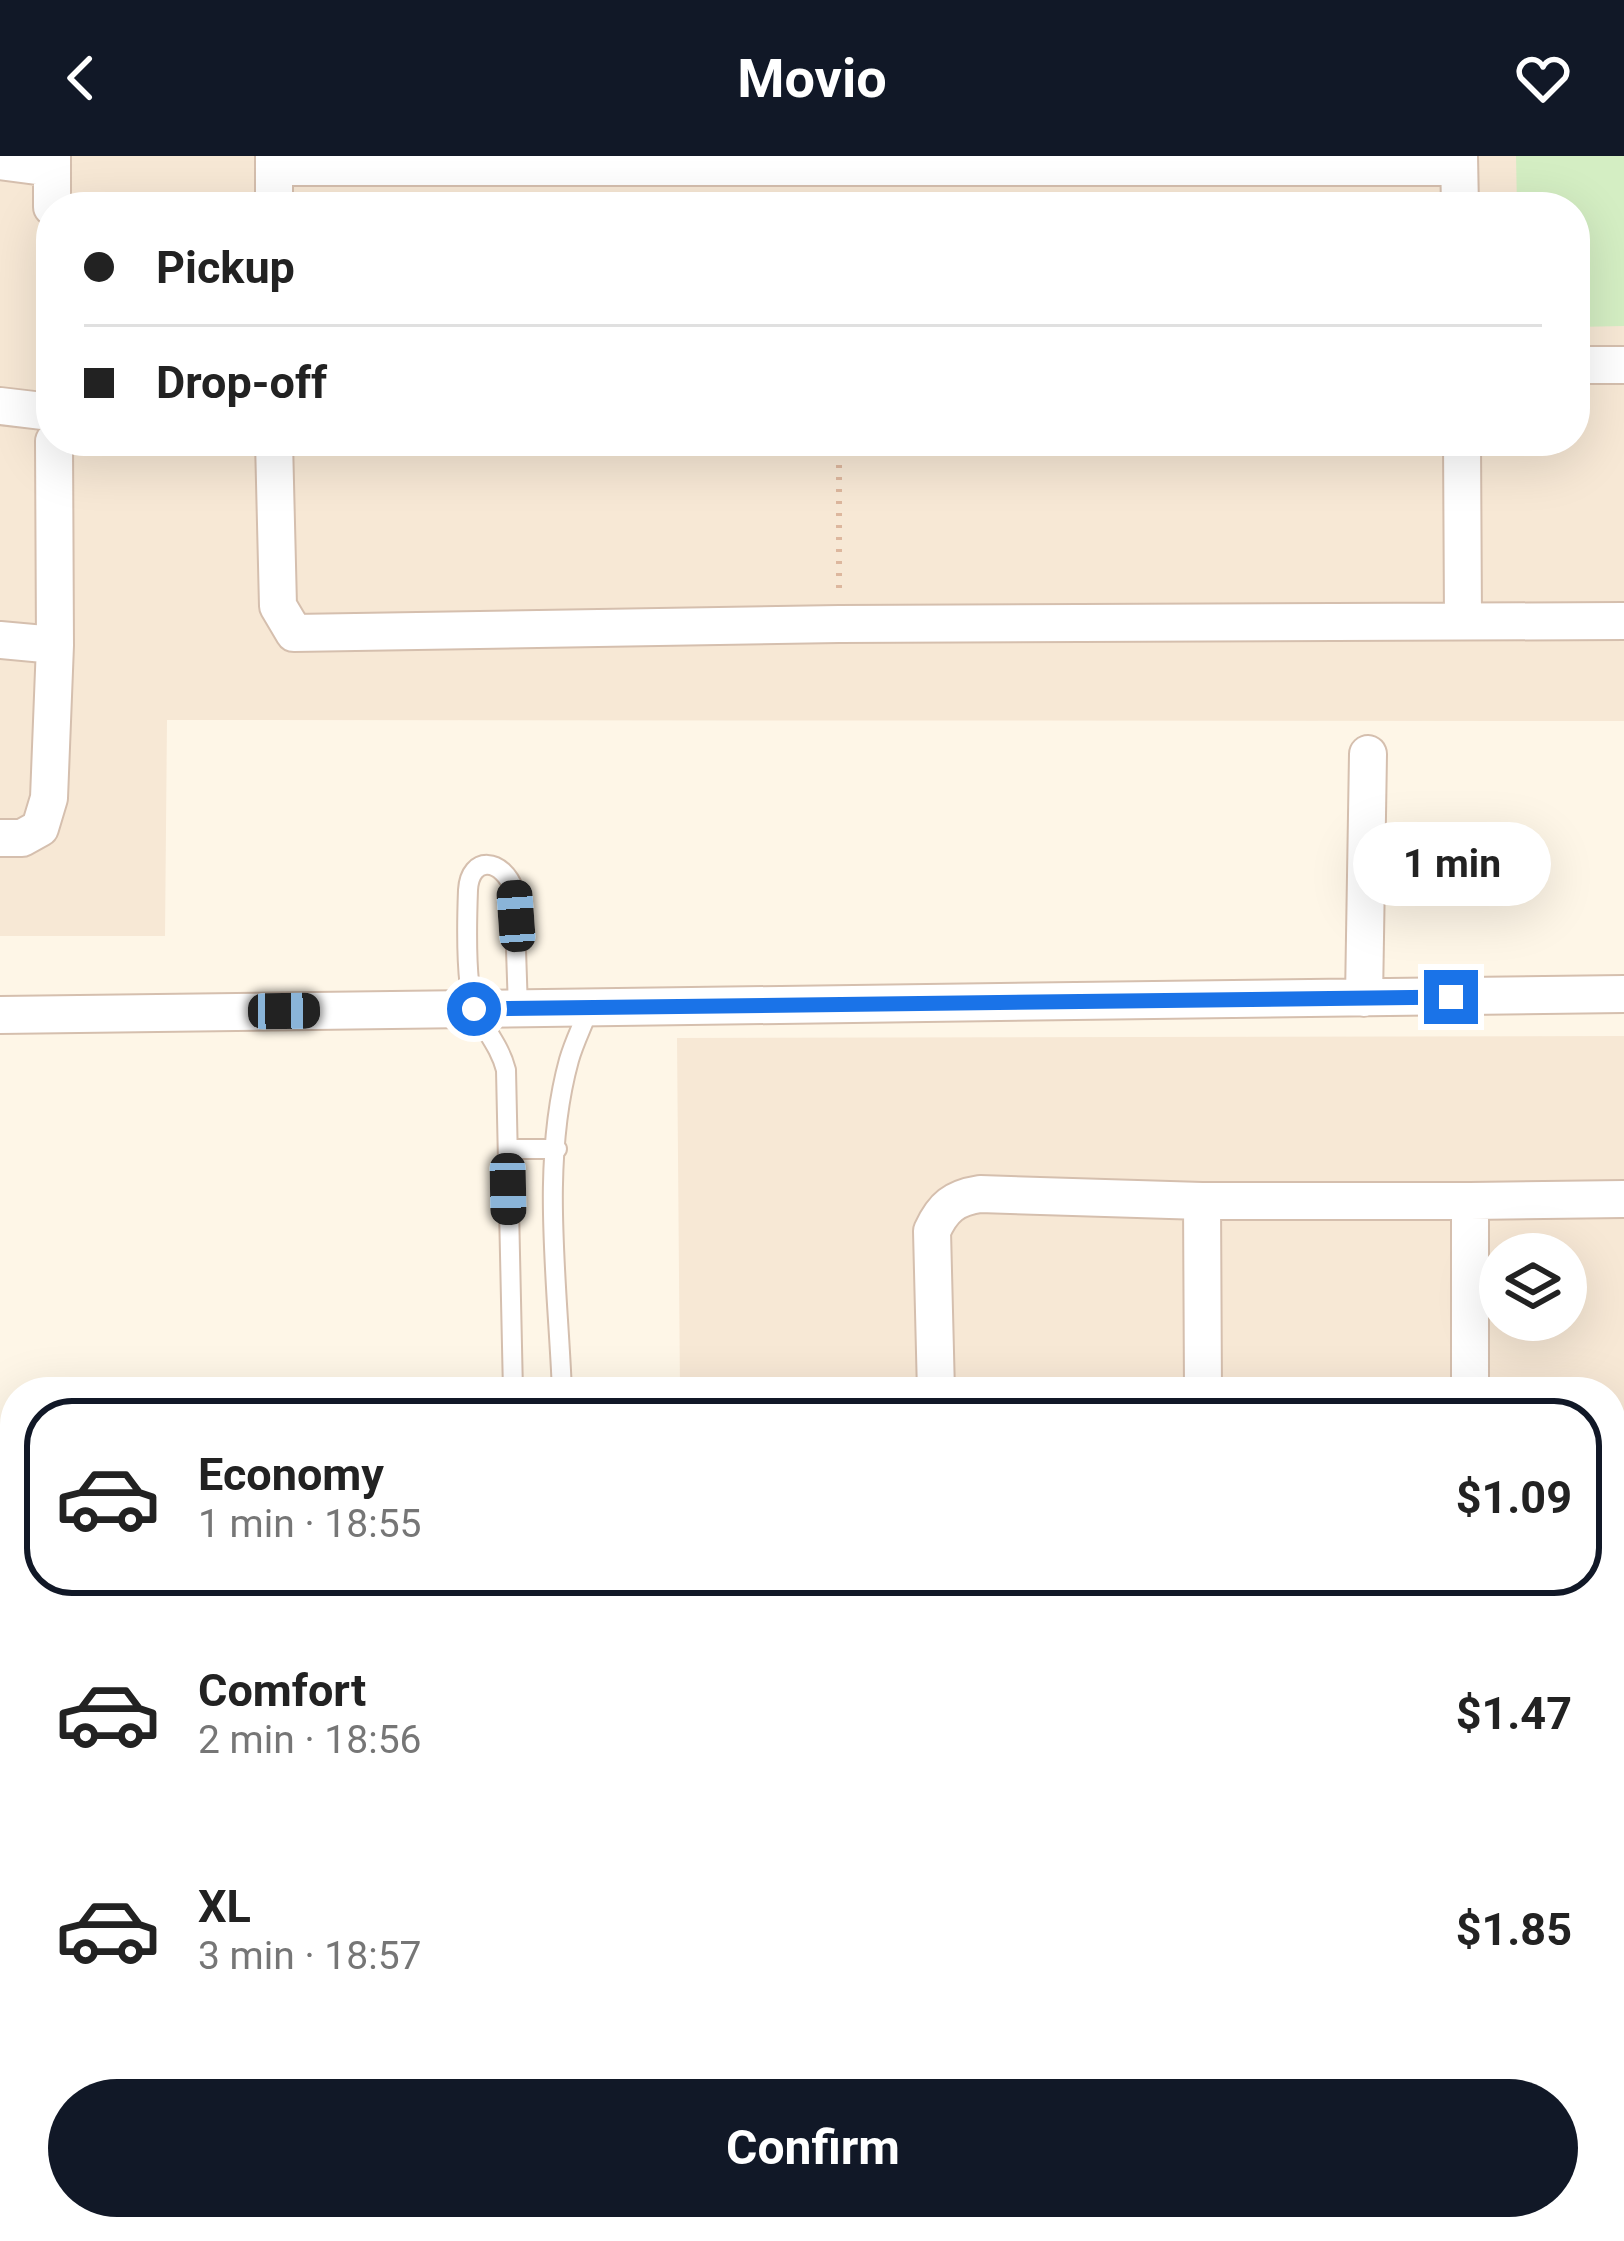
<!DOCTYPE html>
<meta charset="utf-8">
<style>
body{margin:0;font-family:Roboto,sans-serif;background:#f6f6f6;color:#222;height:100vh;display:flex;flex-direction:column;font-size:45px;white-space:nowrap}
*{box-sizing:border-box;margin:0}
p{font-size:39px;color:#767676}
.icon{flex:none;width:66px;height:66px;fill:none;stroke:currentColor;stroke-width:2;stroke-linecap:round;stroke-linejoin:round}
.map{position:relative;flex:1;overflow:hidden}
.drawer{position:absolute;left:0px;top:1221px;width:1626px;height:864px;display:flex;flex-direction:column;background:#fff;border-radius:48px 48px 0 0;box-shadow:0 12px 48px #0002}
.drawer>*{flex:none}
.guide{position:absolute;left:36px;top:36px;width:1554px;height:264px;border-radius:48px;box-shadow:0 12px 48px #0002;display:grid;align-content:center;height:264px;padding:0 48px;background:#fff}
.buttons{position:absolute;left:1479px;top:1077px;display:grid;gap:24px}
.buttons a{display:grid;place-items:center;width:108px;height:108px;border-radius:50%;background:#fff;box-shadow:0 12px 48px #0002;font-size:60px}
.end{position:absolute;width:54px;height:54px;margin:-27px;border:15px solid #1a73e8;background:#fff;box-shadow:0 0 0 6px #fff}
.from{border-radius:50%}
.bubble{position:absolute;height:84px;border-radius:42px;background:#fff;box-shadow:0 12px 48px #0002;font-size:39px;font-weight:700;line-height:84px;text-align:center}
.car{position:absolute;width:36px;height:72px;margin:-36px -18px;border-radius:15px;box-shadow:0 0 9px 3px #0007;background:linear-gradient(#222 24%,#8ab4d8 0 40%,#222 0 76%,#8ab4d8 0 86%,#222 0)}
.guide b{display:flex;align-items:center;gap:42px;height:114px;font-size:45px}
.guide b+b{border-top:3px solid #e0e0e0}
.guide i{width:30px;height:30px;background:#222}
ul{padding:21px 0 0;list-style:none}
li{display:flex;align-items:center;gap:36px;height:198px;margin:0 24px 18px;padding:0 24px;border:6px solid transparent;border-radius:48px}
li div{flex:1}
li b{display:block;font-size:45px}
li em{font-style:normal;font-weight:700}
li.on{border-color:#111827}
li>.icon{width:108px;height:108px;stroke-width:1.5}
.primary-button{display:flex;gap:24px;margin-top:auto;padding:24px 48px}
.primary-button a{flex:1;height:138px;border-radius:72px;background:#111827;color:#fff;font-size:48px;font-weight:700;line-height:138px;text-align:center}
header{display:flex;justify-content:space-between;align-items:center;height:156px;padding:0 48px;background:#111827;color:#fff;font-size:54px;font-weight:700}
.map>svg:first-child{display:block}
.residential{fill:#f7e8d5;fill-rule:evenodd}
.green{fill:#d4eec3}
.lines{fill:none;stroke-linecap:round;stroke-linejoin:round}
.service-casing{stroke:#d5bfae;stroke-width:22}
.minor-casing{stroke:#d5bfae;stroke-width:40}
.path{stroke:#ddb79e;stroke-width:6;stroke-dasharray:3 9;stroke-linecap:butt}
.service{stroke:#fff;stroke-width:18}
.minor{stroke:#fff;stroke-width:36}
.route{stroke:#1a73e8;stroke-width:15}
</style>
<header><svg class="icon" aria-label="back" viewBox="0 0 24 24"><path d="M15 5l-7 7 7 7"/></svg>Movio<svg class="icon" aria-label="heart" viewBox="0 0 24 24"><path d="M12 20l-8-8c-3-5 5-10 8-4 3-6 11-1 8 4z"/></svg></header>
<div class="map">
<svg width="1624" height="2085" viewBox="0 0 1624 2085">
<rect width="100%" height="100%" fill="#fef6e7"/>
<path class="residential" d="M0 0H1624V565L167 564 165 780H0ZM51 51H1575V285H51Z
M1624 880V1658L1611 1659V1236H680L677 882ZM1500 1098H1566V1164H1500Z"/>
<path class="green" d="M1516 0H1624V170L1575 171V51H1517Z
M1624 2005V2085H1538V2070H1611V2006Z"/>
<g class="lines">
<g class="service-casing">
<path id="service" d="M508 993H557
M513 1236 506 914C500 891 487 877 476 856 465 834 467 761 468 734 470 699 503 702 514 734L518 853
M562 1236C558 1129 540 1009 569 904 574 886 583 869 589 852"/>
</g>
<g class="minor-casing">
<path id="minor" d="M52 0V51
M1459 0 1460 51
M0 5 52 12
M274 11H1459
M274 51V0
M1575 209H1624
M0 250 51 256
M274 285 278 450 294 477 839 468 1624 465
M1462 285 1463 465
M0 484 55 489
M0 682H22L40 672 49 642 55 489 54 285
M1364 842 1368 598
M0 859 1624 838
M936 1236 932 1075C943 1051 954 1042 980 1038L1202 1045
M1203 1236 1202 1045H1470
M1470 1236V1045L1624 1043
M0 1571H15
M1611 1702H1624"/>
</g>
<path class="path" d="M839 285V435"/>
<use href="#service" class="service"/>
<use href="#minor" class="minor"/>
</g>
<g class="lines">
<path class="route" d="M474 853 1451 841"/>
</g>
</svg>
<div class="buttons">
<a><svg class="icon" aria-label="layers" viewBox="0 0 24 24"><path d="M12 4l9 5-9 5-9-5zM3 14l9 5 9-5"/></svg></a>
</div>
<i class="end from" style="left:474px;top:853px"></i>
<i class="end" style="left:1451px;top:841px"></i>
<div class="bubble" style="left:1353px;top:666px;width:198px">1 min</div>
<i class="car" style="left:516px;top:760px;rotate:356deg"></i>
<i class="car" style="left:284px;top:855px;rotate:89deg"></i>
<i class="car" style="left:508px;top:1033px;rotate:179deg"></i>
<div class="guide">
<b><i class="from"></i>Pickup</b>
<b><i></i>Drop-off</b>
</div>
<section class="drawer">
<ul>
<li class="on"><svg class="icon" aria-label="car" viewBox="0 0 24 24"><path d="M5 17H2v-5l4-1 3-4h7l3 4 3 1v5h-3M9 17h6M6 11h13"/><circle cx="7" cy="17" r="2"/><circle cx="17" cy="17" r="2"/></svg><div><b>Economy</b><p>1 min · 18:55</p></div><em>$1.09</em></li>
<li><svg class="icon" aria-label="car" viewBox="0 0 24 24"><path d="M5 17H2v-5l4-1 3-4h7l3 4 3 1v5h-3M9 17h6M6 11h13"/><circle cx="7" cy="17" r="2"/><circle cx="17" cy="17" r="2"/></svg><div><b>Comfort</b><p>2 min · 18:56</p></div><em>$1.47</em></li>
<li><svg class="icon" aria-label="car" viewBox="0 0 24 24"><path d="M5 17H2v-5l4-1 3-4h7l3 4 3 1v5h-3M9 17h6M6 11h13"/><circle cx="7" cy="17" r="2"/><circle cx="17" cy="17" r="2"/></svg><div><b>XL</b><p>3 min · 18:57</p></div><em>$1.85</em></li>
</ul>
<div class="primary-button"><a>Confirm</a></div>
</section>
</div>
